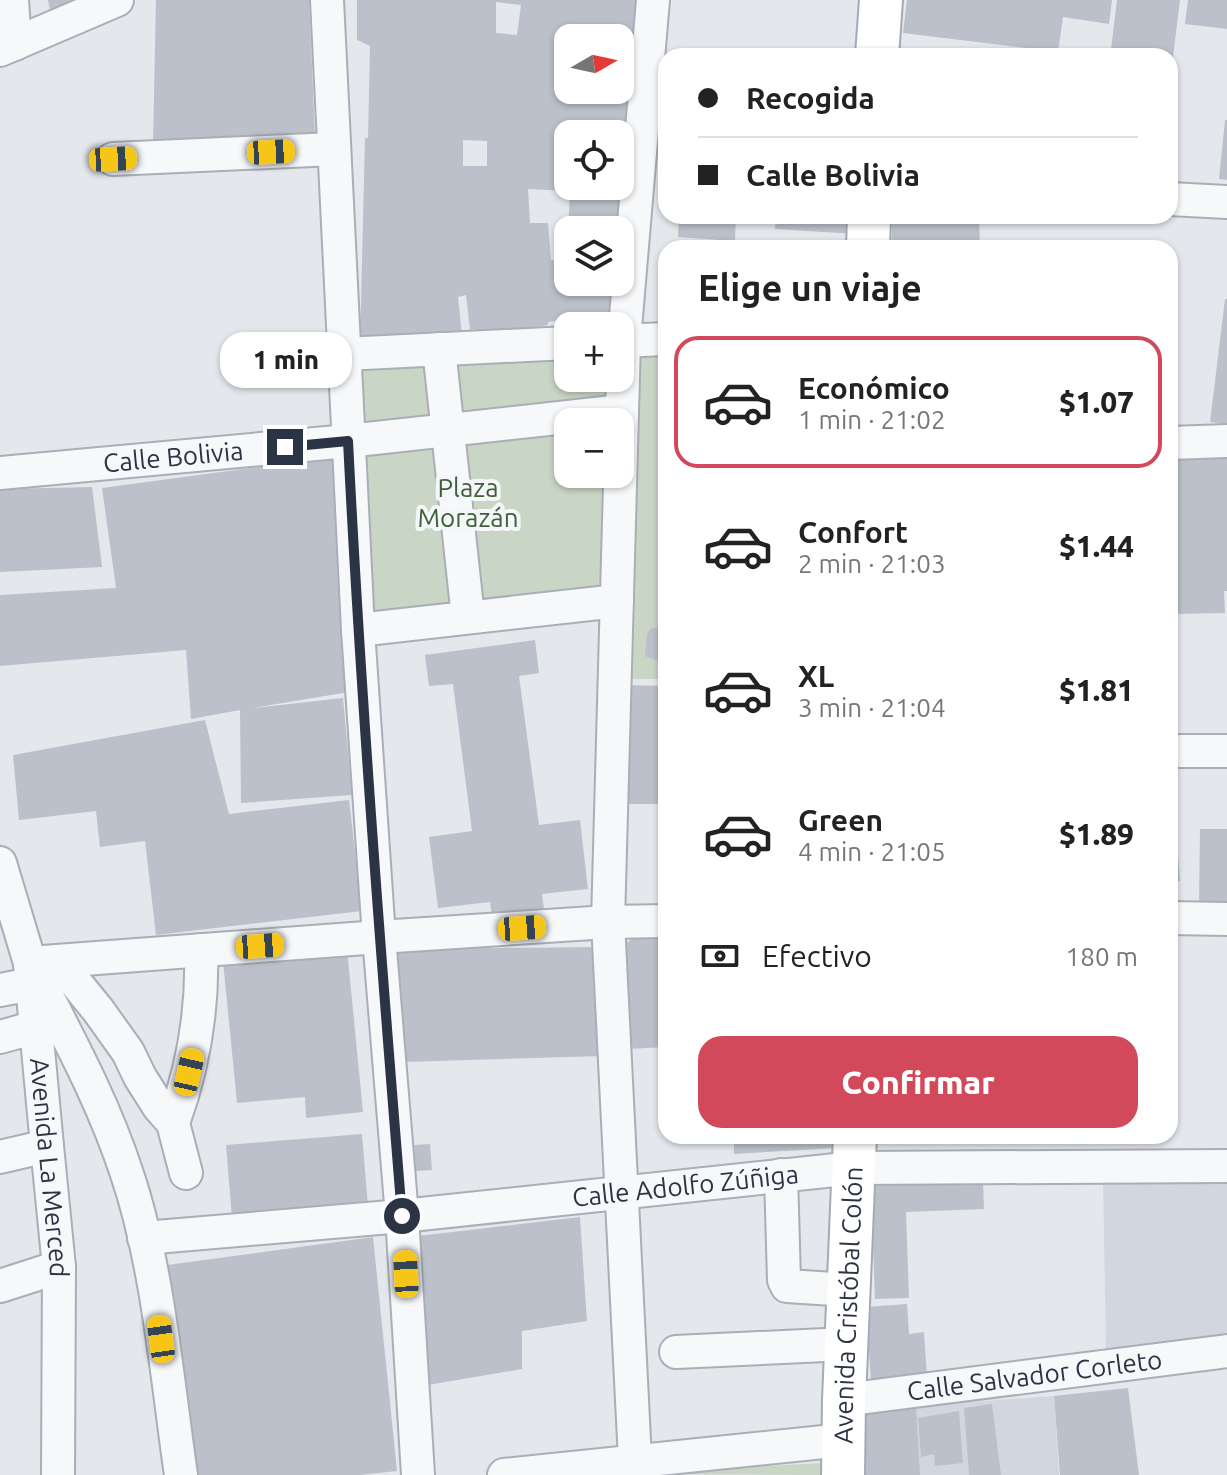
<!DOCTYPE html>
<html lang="es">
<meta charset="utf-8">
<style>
body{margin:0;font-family:Ubuntu,sans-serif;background:#f2f2f2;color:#222;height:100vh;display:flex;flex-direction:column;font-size:30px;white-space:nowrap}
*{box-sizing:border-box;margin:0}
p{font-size:26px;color:#767676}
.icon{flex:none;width:44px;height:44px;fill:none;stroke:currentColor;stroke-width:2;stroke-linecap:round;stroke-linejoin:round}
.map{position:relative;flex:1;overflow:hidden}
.sheet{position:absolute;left:658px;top:240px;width:520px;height:904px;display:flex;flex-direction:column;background:#fff;border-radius:24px;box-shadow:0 2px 6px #0004}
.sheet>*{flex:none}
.guide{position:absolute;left:658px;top:48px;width:520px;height:176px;border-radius:24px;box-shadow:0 2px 6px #0004;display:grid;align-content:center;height:176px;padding:0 40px;background:#fff}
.needle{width:52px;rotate:81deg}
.tools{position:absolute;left:554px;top:24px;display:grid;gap:16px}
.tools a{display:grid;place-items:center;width:80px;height:80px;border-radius:16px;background:#fff;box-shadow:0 2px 6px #0004;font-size:40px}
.end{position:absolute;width:36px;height:36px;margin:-18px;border:10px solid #2b3445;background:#fff;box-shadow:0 0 0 4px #fff}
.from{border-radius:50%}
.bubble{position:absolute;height:56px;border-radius:24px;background:#fff;box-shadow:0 2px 6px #0004;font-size:26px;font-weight:800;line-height:56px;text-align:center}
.car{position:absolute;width:24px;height:48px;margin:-24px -12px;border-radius:10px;box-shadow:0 0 6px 2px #0007;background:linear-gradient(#f5c518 24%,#345 0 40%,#f5c518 0 76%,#345 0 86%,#f5c518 0)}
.guide b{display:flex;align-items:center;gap:28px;height:76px;font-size:30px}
.guide b+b{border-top:2px solid #e0e0e0}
.guide i{width:20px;height:20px;background:#222}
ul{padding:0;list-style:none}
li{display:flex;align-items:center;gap:24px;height:132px;margin:0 16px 12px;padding:0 24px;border:4px solid transparent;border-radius:24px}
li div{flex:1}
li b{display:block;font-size:30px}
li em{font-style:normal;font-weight:800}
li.current{border-color:#d1495b}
li>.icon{width:72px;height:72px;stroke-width:1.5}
h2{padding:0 40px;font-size:36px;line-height:96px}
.pay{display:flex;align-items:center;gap:20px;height:88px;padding:0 40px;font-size:30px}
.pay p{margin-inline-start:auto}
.action{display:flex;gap:16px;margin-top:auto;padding:16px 40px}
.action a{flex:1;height:92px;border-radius:24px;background:#d1495b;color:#fff;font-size:32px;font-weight:800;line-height:92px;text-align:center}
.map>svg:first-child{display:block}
.built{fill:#d2d6de}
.green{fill:#c9d6c5;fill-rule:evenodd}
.building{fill:#bbc0ca;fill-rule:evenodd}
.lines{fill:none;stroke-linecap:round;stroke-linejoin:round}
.minor-casing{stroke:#a9aeb7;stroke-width:36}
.major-casing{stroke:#a3abb8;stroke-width:46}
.minor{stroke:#f7f8fa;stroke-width:32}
.major{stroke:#fff;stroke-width:42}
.route{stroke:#2b3445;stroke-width:10}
.labels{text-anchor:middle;stroke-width:8;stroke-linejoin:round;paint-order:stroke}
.street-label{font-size:26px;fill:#2b3445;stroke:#f4f6f9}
.park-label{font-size:26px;fill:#3f6138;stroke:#f4f6f9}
</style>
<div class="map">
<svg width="1227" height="1475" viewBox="0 0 1227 1475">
<rect width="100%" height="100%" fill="#e4e7ec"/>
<path class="built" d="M1103 1172H1227V1343L1106 1355Z
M1054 1396 1059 1475H853L848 1411Z"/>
<path class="green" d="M666 350V679H622L623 591 370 620 355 366 568 355V378H620V352ZM568 422H620V474H568Z
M823 1463 824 1475 614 1474Z"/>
<path class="building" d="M48 0H73L50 10Z
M156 0H309L315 135 153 143Z
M357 0H645L620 230H568L570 191 528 189 530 223H548L551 260 568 261V282H621L619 320 560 325V320L548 322V325L475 337 474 329 470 330 466 295 458 297 462 335 360 346 365 138H368L370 46 357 40ZM496 2 521 5 517 35 496 33ZM568 38H620V90H568ZM568 134H620V186H568ZM463 140 487 141V166H463Z
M907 0H1112L1109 24 1063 17 1058 52 903 33Z
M1117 0H1180L1173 57 1111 49Z
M1188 0H1227V29L1185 24Z
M1225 120H1227V180L1219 179Z
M679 216H736L735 241 678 237Z
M776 216H857L856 234 775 229Z
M892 216H979L980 248H892Z
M1225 299H1227V424L1210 422Z
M1170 455H1227V591H1224L1225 613 1170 614Z
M333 457 349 692 253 708 343 698 352 795 241 803 240 710 191 719 186 650 0 666V595L116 588 102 488Z
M92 487 102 567 0 572V489Z
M651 628H666V660H655L645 656 647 634Z
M535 640 539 673 519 676 539 825 580 820 588 889 542 894 545 917 493 923 490 902 438 908 429 837 472 831 453 684 429 686 425 655Z
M624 685 666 686V804H624Z
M205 720 229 814 349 800 362 911 156 935 145 841 100 847 96 811 19 820 13 755Z
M1200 829H1227V903H1199Z
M1178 855 1180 881 1170 882V856Z
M666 934V1047L628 1049 620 947 638 935Z
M597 947 603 1056 404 1062 396 949Z
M347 949 363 1112 306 1118 305 1097 237 1103 223 961Z
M362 1134 368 1206 232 1218 226 1145Z
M734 1136H837V1148L734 1154Z
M871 1136H986V1140L871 1143Z
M430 1144 432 1170 416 1171 414 1145Z
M983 1181 984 1209 906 1212 909 1298 875 1299 871 1185Z
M580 1217 587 1321 522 1331V1369L428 1385 418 1236Z
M373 1237 397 1471 360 1475H194L160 1266Z
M907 1304 909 1334 924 1332 927 1377 871 1381 866 1307Z
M1128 1388 1139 1475H1060L1054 1396Z
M992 1404 1001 1475H969L964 1408Z
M916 1407 920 1475H866L862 1410Z
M959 1411 963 1463 935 1466 934 1454 921 1457 918 1418Z"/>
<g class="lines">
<g class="minor-casing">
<g id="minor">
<path d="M12 0 15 44"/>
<path d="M327 0 358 630 379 937 402 1216 418 1475"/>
<path d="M0 50 117 0"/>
<path d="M113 159 334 149"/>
<path d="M1170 199 1227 202"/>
<path d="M620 341 666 339"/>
<path d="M439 349 468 617"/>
<path d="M344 354 568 343"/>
<path d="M1170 443 1227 441"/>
<path id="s1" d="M0 473 348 441 622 411"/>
<path d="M358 630 617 601"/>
<path d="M1170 751H1227"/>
<path id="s2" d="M0 863 30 963 47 1146 59 1267 58 1475"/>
<path d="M1170 918 1227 919"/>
<path d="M58 961 98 1010 128 1052 140 1077 159 1107 173 1123 186 1173"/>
<path d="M0 990 31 984"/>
<path d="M0 1037 36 1027"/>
<path d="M173 1123C193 1068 203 1009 201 950"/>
<path d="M0 1157 47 1146"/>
<path d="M781 1175 784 1280 787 1286 849 1290"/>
<path id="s3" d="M144 1238 402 1216 854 1168 1227 1166"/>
<path d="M0 1286 59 1267"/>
<path d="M676 1352 846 1344"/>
<path id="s4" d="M844 1400 1227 1351"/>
<path d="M635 1460 608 922 624 340 653 0"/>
<path d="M181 1475C167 1379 158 1266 127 1174 102 1098 66 1034 30 963L379 937 608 922 666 921"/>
<path d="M504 1475 843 1440"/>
</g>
</g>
<g class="major-casing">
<g id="major">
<path d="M877 56 881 0"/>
<path d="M868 248 869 216"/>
<path id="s5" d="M843 1475 844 1400 855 1136"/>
</g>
</g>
<use href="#minor" class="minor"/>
<use href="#major" class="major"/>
</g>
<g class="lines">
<path class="route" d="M285 447 348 441C361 700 381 958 402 1216"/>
</g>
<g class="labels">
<g class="street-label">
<text dy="9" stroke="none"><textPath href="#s1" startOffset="174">Calle Bolivia</textPath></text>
<text dy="9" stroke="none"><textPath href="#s2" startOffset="310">Avenida La Merced</textPath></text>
<text dy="9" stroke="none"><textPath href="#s3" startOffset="544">Calle Adolfo Zúñiga</textPath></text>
<text dy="9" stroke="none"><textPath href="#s5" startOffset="170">Avenida Cristóbal Colón</textPath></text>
<text dy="9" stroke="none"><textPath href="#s4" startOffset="192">Calle Salvador Corleto</textPath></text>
</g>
<g class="park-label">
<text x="468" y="497">Plaza<tspan x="468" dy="30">Morazán</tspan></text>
</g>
</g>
</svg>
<div class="tools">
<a><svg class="needle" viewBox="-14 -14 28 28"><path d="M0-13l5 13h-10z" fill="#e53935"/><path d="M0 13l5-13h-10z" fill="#767676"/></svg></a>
<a><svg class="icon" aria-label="locate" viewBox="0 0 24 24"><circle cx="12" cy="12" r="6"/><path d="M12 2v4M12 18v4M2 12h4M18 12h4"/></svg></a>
<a><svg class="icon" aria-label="layers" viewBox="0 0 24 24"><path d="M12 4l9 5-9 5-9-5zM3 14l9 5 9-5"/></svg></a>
<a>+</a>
<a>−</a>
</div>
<i class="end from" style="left:402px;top:1216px"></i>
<i class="end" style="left:285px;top:447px"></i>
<div class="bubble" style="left:220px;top:332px;width:132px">1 min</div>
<i class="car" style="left:271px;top:152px;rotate:87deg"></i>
<i class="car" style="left:113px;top:159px;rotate:87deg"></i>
<i class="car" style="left:522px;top:928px;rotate:86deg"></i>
<i class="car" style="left:260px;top:946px;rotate:86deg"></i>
<i class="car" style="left:189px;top:1072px;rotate:13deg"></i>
<i class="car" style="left:406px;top:1274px;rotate:357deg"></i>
<i class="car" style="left:161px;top:1339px;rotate:352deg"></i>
<div class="guide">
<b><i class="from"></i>Recogida</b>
<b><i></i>Calle Bolivia</b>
</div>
<section class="sheet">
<h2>Elige un viaje</h2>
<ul>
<li class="current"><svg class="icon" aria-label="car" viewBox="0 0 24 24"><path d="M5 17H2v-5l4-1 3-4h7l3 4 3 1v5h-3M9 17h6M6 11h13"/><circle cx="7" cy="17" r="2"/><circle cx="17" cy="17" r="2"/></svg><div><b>Económico</b><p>1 min · 21:02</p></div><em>$1.07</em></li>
<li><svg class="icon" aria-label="car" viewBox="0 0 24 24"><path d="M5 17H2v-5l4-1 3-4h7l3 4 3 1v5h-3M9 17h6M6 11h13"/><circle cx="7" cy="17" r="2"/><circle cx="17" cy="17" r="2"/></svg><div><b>Confort</b><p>2 min · 21:03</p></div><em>$1.44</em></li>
<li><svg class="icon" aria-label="car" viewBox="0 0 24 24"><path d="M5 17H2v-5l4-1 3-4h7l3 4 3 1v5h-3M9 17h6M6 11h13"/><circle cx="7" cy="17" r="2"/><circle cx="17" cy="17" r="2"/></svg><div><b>XL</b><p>3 min · 21:04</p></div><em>$1.81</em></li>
<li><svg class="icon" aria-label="car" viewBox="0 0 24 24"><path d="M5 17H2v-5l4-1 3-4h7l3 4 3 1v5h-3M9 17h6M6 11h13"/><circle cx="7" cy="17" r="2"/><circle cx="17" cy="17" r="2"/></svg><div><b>Green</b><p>4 min · 21:05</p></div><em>$1.89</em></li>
</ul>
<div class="pay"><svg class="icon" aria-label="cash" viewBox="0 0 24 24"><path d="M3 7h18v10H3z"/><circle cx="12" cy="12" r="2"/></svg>Efectivo<p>180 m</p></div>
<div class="action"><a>Confirmar</a></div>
</section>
</div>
